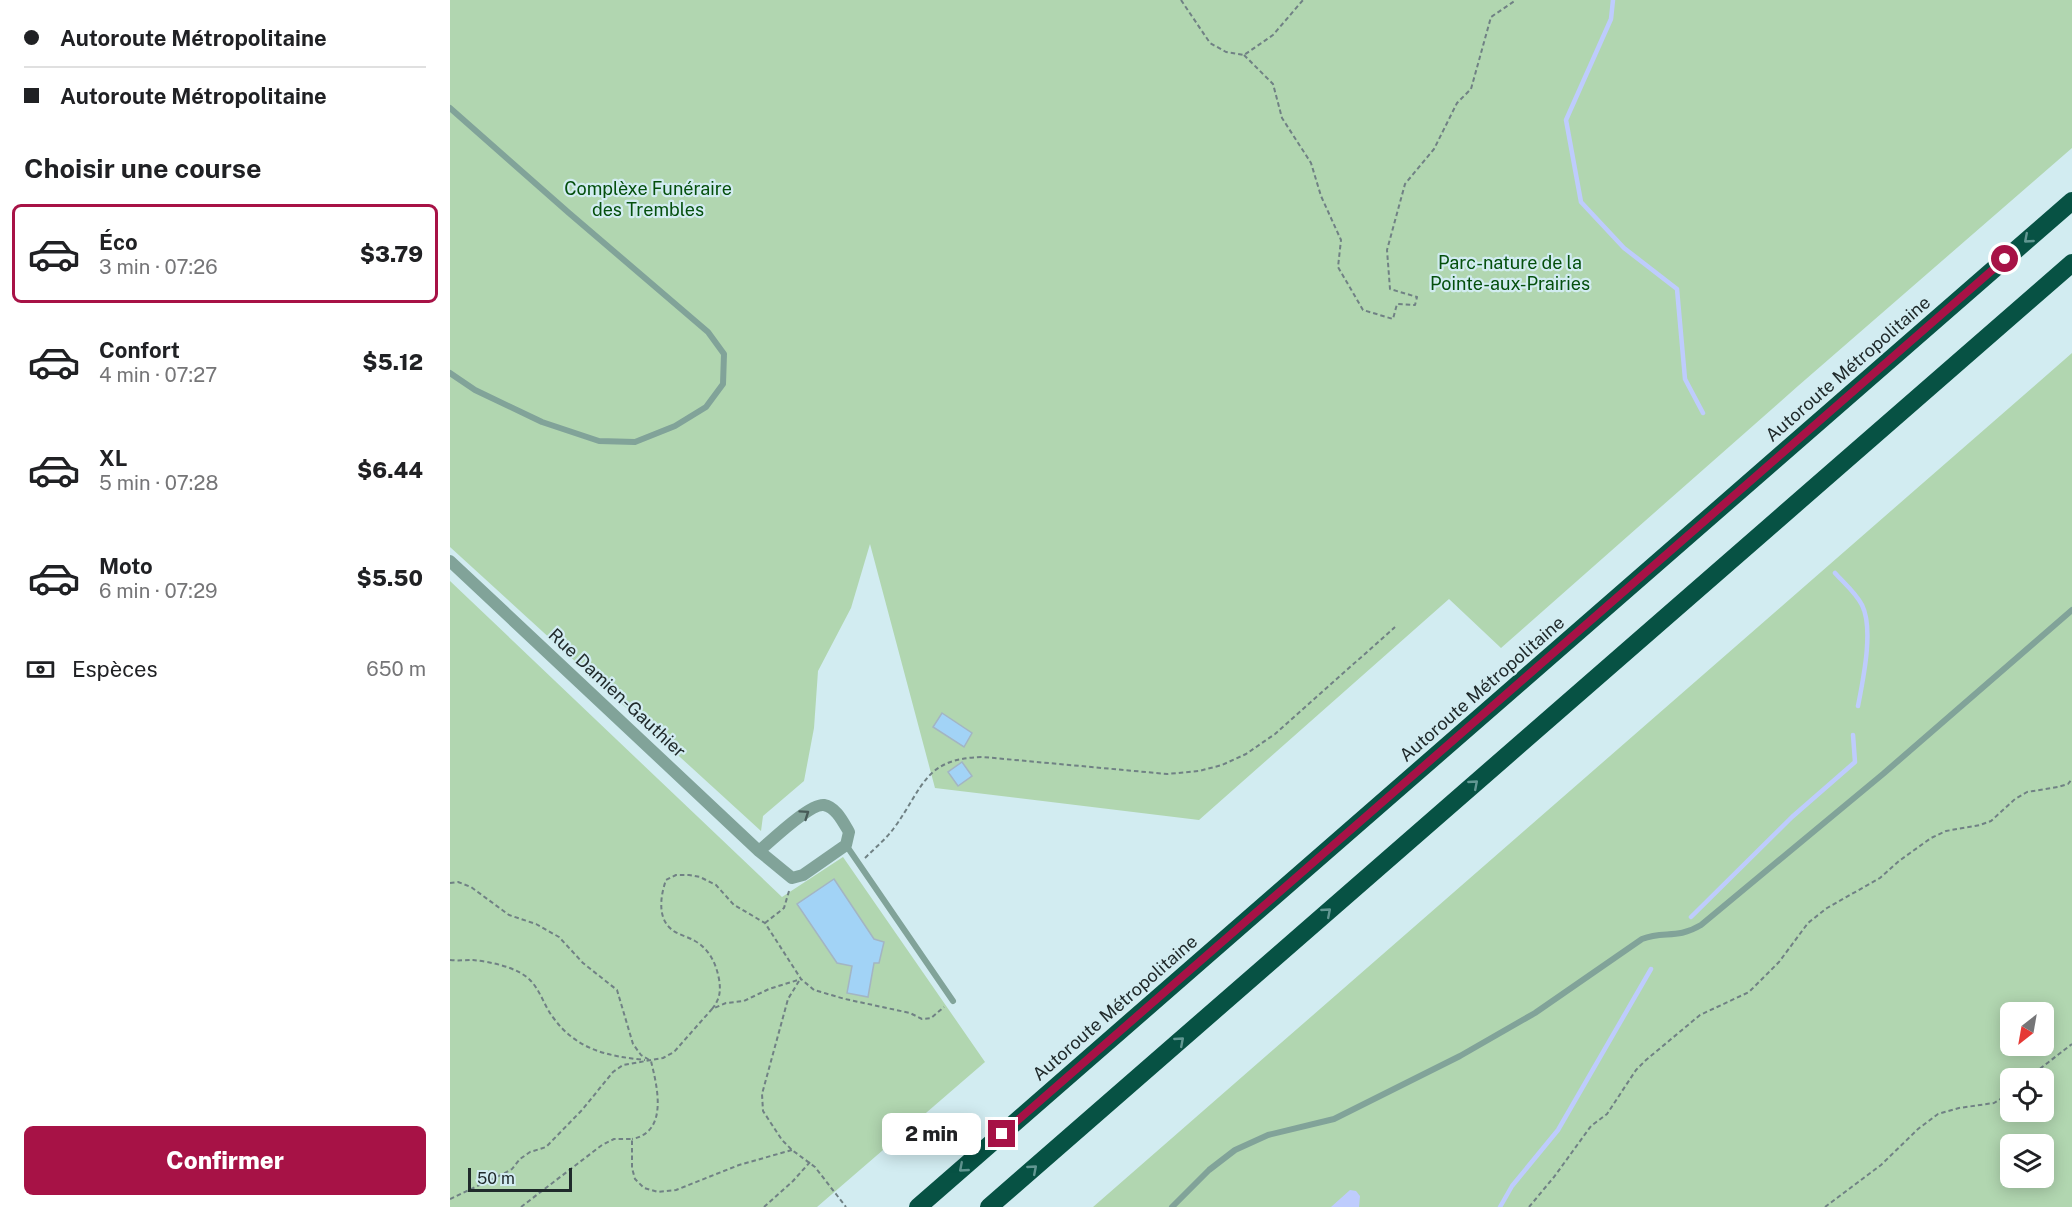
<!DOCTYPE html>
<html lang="fr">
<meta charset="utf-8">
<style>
body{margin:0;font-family:"Public Sans",sans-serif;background:#f6f6f6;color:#202124;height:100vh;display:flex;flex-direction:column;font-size:22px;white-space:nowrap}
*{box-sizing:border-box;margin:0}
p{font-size:20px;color:#757577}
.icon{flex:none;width:33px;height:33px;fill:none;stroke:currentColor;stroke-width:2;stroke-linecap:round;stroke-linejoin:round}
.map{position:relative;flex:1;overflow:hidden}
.details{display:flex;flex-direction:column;background:#fff;width:450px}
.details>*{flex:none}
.banner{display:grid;align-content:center;height:132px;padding:0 24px;background:#fff}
.needle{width:39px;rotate:211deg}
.fabs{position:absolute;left:1550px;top:1002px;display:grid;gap:12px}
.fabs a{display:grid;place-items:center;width:54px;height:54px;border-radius:9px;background:#fff;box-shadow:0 3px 15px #0003;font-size:30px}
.scale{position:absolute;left:18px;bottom:15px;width:104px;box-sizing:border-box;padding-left:6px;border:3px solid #202a2b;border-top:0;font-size:16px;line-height:21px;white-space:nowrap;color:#202a2b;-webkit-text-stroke:4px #d2ecf1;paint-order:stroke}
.end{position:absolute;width:27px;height:27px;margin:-14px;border:8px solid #a71246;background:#fff;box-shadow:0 0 0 3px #fff}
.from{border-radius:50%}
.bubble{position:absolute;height:42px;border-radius:9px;background:#fff;box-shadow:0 3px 15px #0003;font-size:20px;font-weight:800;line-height:42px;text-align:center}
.banner b{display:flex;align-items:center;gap:21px;height:57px;font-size:22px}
.banner b+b{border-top:2px solid #e0e0e0}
.banner i{width:15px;height:15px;background:#202124}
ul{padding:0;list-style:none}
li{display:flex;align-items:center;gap:18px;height:99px;margin:0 12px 9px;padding:0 12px;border:3px solid transparent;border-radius:9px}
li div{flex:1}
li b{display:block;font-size:22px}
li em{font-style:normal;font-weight:800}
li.active{border-color:#a71246}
li>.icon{width:54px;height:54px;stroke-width:1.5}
h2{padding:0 24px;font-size:27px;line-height:72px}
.pay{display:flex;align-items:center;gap:15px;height:66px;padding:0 24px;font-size:22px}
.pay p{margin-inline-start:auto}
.cta{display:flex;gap:12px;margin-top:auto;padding:12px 24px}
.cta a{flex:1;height:69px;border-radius:9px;background:#a71246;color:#fff;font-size:24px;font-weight:800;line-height:69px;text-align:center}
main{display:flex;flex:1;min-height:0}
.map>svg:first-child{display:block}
.green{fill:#b1d6b0;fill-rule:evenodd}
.water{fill:#beccfd}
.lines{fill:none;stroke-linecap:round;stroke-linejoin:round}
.stream{stroke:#beccfd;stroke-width:4.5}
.building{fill:#a2d3f6;stroke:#a3b5c3;stroke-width:1.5}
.path{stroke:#708184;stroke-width:2;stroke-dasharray:4.5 3;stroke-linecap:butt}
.service{stroke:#81a399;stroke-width:6}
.minor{stroke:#81a399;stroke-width:12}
.motorway{stroke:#075244;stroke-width:18}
.oneway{stroke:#629792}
.oneway2{stroke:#475a57}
.route{stroke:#a71246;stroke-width:8}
.labels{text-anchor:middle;stroke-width:4.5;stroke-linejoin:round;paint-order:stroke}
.park-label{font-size:18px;fill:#044f0c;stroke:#d2ecf1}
.street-label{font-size:18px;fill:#202a2b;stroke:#d2ecf1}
</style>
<main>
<section class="details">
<div class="banner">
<b><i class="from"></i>Autoroute Métropolitaine</b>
<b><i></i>Autoroute Métropolitaine</b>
</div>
<h2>Choisir une course</h2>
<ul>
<li class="active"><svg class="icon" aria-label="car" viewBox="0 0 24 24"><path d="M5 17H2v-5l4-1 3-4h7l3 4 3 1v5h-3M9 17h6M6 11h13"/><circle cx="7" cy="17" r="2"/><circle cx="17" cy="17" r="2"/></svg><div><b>Éco</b><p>3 min · 07:26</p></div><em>$3.79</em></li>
<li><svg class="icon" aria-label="car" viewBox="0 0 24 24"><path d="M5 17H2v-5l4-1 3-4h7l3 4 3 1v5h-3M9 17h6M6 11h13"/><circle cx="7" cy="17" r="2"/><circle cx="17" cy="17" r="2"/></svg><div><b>Confort</b><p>4 min · 07:27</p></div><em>$5.12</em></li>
<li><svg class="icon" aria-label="car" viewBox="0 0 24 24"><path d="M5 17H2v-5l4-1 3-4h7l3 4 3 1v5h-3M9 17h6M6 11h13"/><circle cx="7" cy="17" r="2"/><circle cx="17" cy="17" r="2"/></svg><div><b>XL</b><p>5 min · 07:28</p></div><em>$6.44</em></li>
<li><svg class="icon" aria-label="car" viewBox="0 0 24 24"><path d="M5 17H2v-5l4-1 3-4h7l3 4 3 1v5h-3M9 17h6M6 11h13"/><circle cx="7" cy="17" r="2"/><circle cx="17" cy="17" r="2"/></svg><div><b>Moto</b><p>6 min · 07:29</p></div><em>$5.50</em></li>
</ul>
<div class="pay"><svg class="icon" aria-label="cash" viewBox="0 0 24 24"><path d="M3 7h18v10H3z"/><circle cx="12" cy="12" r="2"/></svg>Espèces<p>650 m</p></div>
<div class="cta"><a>Confirmer</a></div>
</section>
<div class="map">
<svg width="1622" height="1207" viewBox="0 0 1622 1207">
<rect width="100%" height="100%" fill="#d2ecf1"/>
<path class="green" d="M0 0H1622V148L1348 386 1051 648 999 599 749 820 485 788 420 544 401 608 368 671 364 728 354 781 313 816 311 831 0 547Z
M1622 353V1207H643ZM1560 1012H1593V1046H1560ZM1560 1078H1593V1112H1560ZM1560 1144H1593V1178H1560Z
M0 581 332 897 393 857 535 1062 367 1207H0Z"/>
<path class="water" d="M900 1190 906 1191 910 1196 909 1207H881Z"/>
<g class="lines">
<path class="stream" d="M1163 0 1161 19 1116 120 1131 202 1174 248 1227 289 1235 379 1253 413
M1385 573C1394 583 1406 593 1412 605 1424 629 1413 680 1408 706
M1241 917 1342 817 1405 762 1403 735
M1050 1207 1062 1186 1108 1130 1201 969"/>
</g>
<path class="building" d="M492 713 522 733 514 747 483 727Z
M512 762 522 776 508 786 498 772Z
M384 879 424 939 434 942 429 963H424L418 997 397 993 402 966 387 963 347 904Z"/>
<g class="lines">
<path class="path" d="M731 0 760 43 776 52 794 55 823 35 853 0
M794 55 823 84 832 118 861 163 871 196 891 240 888 267 913 310 943 319 947 304 965 305 967 297 940 289 937 250 955 184 984 149 1007 103 1021 89 1041 17 1066 0
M415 858C425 848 436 839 444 828 474 787 474 758 533 757L717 774 749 771 772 765 796 754 825 734 945 627
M0 883 8 882 21 887 59 915 86 924 109 937 133 963 167 990 183 1044 191 1055 201 1061C207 1086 219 1132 182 1139
M315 923 334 908 339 891
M0 960C8 961 16 960 23 960 41 962 67 967 80 980 90 990 94 1005 102 1016 126 1050 157 1056 195 1060
M349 981 338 999 312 1094 313 1111 332 1140 342 1150 365 1167 396 1207
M262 1009C270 999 271 991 269 979 266 963 259 949 245 941 237 936 227 935 220 928 207 916 211 894 216 880L226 875H239L250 877 266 885 284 905 315 923 351 979 364 990 395 999 460 1013 472 1019 481 1018 494 1007
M1578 1078 1622 1044
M0 1199 53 1174 62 1169 70 1159 80 1152 96 1147 132 1110 163 1072 173 1065 213 1058 224 1052 262 1009 276 1003 294 1001 319 989 351 979
M71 1207 152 1145 164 1139H182V1168L185 1179 194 1188 208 1192 226 1190 289 1165 342 1150
M314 1207 343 1181 360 1162
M1079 1207 1104 1177 1141 1126 1157 1114 1186 1070 1196 1060 1250 1015 1299 992 1329 962 1358 923 1377 908 1430 878 1449 861 1481 838 1496 831 1530 825 1541 821 1565 799 1577 792 1608 787 1618 784 1622 779
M1375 1207 1431 1165 1468 1129 1488 1114 1509 1108 1544 1103 1560 1093"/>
<path class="service" d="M0 108 119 213 258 332 274 354 273 384 256 407 225 426 185 442 149 441 92 422 25 390 0 373
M396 845 503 1001
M722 1207 759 1170 785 1150 818 1135 884 1119 1010 1056 1085 1013 1192 939C1214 930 1226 940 1251 925L1433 774 1622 610"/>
<path class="minor" d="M0 561 309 851 342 878 353 875 396 845 399 832C393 822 386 807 374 805 360 803 321 841 309 851"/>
<path class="motorway" d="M468 1207 1622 201
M539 1207 1622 263"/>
</g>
<defs><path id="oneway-chevron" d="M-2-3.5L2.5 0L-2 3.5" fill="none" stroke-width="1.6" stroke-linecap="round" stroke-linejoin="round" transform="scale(1.5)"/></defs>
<g class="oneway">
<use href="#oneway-chevron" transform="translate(1578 239) rotate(139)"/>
<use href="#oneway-chevron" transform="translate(1024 784) rotate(-41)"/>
<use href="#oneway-chevron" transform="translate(877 912) rotate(-41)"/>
<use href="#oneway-chevron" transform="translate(730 1041) rotate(-41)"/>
<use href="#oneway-chevron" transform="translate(513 1168) rotate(139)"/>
<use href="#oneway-chevron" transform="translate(583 1169) rotate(-41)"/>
</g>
<use class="oneway2" href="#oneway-chevron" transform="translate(355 814) rotate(-35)"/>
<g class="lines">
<path class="route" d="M552 1134 1555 259"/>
</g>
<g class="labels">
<g class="park-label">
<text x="198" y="195">Complèxe Funéraire<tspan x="198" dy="21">des Trembles</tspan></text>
<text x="1060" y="269">Parc-nature de la<tspan x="1060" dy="21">Pointe-aux-Prairies</tspan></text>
</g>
<g class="street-label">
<text transform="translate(1398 369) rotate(-41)" y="6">Autoroute Métropolitaine</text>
<text transform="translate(1032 689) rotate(-41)" y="6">Autoroute Métropolitaine</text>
<text transform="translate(167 693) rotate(43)" y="6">Rue Damien-Gauthier</text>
<text transform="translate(665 1008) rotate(-41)" y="6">Autoroute Métropolitaine</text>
</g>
</g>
</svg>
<div class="fabs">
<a><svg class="needle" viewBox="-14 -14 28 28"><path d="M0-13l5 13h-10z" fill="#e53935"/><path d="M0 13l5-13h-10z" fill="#757577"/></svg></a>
<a><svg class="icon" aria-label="locate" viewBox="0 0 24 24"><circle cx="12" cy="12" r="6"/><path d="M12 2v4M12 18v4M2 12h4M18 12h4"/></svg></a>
<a><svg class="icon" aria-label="layers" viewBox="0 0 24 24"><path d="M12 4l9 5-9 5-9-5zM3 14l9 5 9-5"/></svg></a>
</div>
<div class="scale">50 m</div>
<i class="end from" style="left:1555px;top:259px"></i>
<i class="end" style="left:552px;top:1134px"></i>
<div class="bubble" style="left:432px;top:1113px;width:99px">2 min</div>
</div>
</main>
